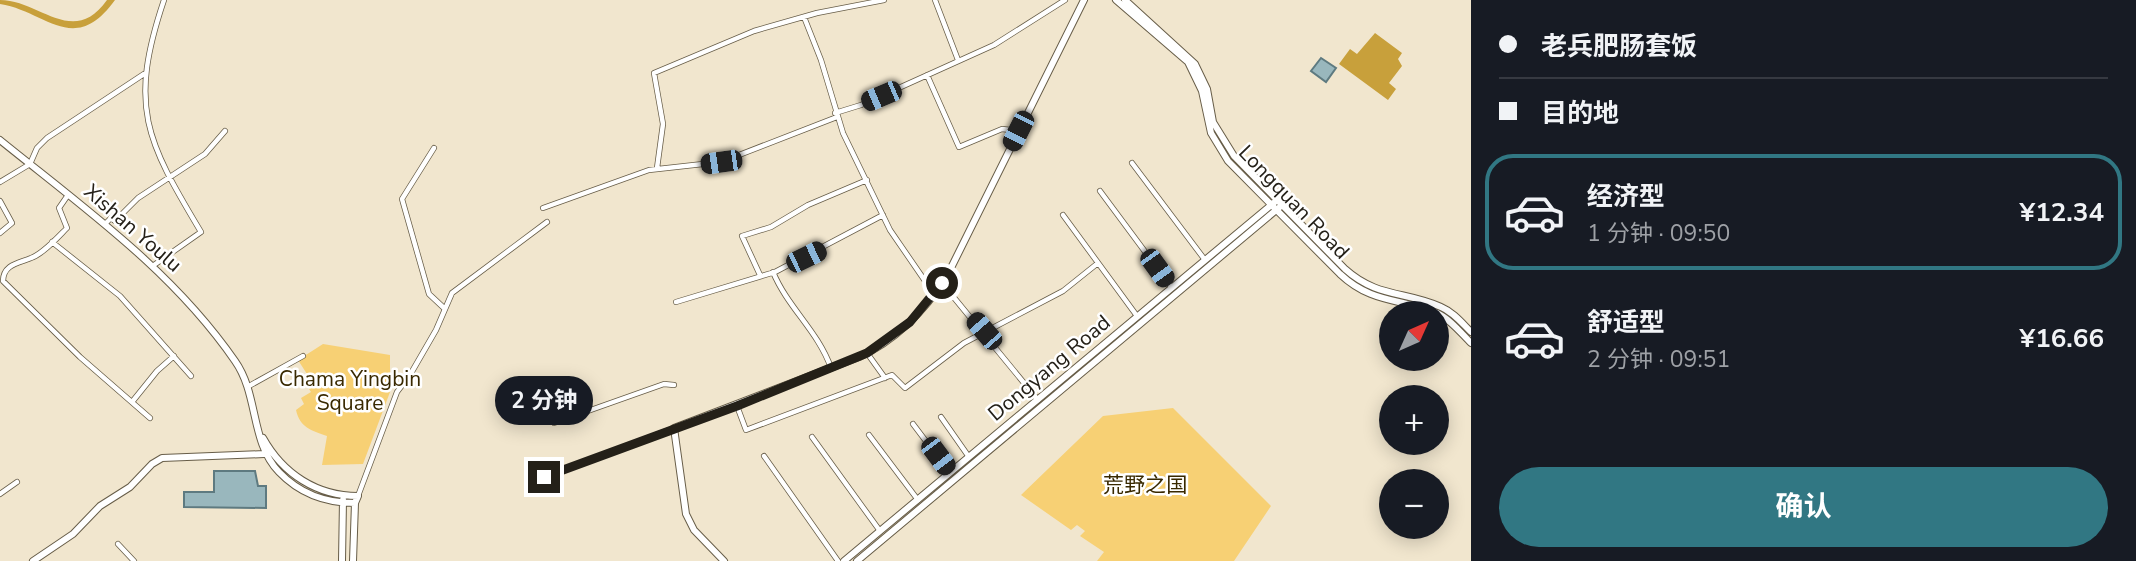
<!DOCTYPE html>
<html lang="zh">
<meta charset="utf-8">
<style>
body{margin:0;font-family:"Nunito Sans","Noto Sans SC",sans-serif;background:#20242c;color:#f1f3f6;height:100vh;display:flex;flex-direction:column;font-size:26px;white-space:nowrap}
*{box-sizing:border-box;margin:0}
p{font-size:23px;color:#9ea1a6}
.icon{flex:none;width:38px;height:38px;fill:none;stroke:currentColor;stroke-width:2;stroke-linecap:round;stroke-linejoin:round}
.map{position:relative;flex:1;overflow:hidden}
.side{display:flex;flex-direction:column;background:#171b24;width:665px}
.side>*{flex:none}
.banner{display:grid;align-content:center;height:154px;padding:0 28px;background:#171b24}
.needle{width:46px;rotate:45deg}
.controls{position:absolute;left:1379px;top:301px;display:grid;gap:14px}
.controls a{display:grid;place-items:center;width:70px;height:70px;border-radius:50%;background:#171b24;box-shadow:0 4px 18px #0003;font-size:35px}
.end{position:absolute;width:32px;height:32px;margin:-16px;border:9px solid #242018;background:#fff;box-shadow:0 0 0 4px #fff}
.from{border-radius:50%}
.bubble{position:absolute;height:49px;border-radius:24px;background:#171b24;box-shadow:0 4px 18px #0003;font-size:23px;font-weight:700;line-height:49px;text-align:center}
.car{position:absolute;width:21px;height:42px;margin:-21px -10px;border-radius:9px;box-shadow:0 0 5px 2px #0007;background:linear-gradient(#222 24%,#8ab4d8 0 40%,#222 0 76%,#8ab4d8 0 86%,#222 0)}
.banner b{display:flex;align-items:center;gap:24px;height:66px;font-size:26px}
.banner b+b{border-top:2px solid #363941}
.banner i{width:18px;height:18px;background:#f1f3f6}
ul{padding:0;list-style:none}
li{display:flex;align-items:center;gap:21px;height:116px;margin:0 14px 10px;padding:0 14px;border:4px solid transparent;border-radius:28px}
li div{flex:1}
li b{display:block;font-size:26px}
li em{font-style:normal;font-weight:700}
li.selected{border-color:#317783}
li>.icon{width:63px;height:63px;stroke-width:1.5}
.button{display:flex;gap:14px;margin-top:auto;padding:14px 28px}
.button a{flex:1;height:80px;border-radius:42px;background:#317783;color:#fff;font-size:28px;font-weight:700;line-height:80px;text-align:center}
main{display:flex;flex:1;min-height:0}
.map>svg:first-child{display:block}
.green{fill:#f7d074}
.water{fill:#c8a03b}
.building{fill:#99b7bd;stroke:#5e7a80;stroke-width:2}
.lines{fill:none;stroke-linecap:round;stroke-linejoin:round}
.street-casing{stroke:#675d48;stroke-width:6}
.secondary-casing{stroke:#675d48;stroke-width:8}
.street{stroke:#fff;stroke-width:4.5}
.secondary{stroke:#fff;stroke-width:6}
.route{stroke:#242018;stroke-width:9}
.labels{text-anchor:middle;stroke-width:5;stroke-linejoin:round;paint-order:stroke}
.street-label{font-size:21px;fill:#242018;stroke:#fff}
.park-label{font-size:21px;fill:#392900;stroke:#fff}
</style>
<main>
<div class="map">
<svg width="1471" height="561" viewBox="0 0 1471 561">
<rect width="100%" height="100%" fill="#f1e6ce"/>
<path class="green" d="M323 344 390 355V392L363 464 322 465 327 436C311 430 300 428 296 410L304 404 301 398 311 392 309 389 314 385 298 360Z
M1173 408 1271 506 1234 561H1097L1104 552 1080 536 1085 531 1077 525 1071 530 1021 495 1103 416Z"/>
<path class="water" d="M0 0C40 0 73 48 107 0H115C74 57 46 11 0 4Z
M1375 33 1402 53 1398 59 1402 66 1389 83 1396 89 1388 100 1339 64 1350 49 1357 54Z"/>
<path class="building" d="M1321 58 1336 68 1326 82 1311 71Z
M214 471H255L258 486H266V508L184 507V492H214Z"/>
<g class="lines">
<g class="street-casing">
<path id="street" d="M935 0 958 60
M804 17 821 60 843 133 890 230 934 294
M927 75 959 147 1002 129 1019 131
M835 113 861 105 994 45 1065 0
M434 148 402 199 429 294 445 309
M1132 163 1205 260
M657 168 663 124 654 73 754 31 817 13 884 0
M0 182 30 164 37 148 47 138 144 74
M1100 191 1172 288
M68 195 59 208 67 228C58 237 43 254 31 258 20 263 3 264 3 281L80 357 150 418
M0 201 12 223 0 233
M543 208 649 170 721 162 837 117
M1063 215 1137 316
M105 224 111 218 115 221 138 198 205 154 225 131
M52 242 120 296 191 376
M154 265 201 232C146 140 128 107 164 0
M773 272C788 308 818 331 831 368
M760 275 742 236 771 227 808 205 867 180
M942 283 1038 400
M676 302 775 272 883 215
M867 353 885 378
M249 386 303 356
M132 402 157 371 174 356
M737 406 746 430 892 375 905 388 964 343 1063 291 1098 263
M941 417 969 457
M554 423 664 384 674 385
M913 424 950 473
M869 435 918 500
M812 437 880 531
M764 456 838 561
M540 479 674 428
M0 494 17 482
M358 496 397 392 410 375 436 330 452 293 547 222
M118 544 134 561"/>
</g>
<g class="secondary-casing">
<path id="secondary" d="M1116 0 1188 62 1202 91 1211 133 1228 161 1340 274C1372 304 1400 298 1437 313 1450 319 1461 333 1471 343
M1125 0 1195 64 1207 89 1213 122 1234 156 1345 269C1377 298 1406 291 1441 307 1453 312 1462 323 1471 332
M0 140C84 208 173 271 235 361 259 395 250 442 279 472 300 494 325 503 355 503
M263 438C283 474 317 496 358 496L355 503 353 561
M33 561 73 534 100 506 130 487 152 464 162 458 264 454
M342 561 343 500
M724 561 694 530 686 514 674 428 859 357C896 340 925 310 947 276L1084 0
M844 561 1276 201
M857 561 1281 206"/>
</g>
<use href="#street" class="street"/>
<use href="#secondary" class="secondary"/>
</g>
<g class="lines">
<path class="route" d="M544 477 737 406 867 353 910 322 942 283"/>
</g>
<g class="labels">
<g class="street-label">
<text transform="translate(1294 202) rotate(46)" y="7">Longquan Road</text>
<text transform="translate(133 228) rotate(41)" y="7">Xishan Youlu</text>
<text transform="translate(1049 368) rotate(-40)" y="7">Dongyang Road</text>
</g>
<g class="park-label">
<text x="350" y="386">Chama Yingbin<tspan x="350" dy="24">Square</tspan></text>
<text x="1145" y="492">荒野之国</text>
</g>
</g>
</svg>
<div class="controls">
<a><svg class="needle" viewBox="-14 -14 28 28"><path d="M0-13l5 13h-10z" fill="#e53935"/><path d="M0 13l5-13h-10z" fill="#9ea1a6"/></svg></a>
<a>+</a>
<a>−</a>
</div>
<i class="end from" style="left:942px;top:283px"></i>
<i class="end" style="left:544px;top:477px"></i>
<div class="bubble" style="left:495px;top:376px;width:98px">2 分钟</div>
<i class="car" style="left:881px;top:96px;rotate:247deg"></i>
<i class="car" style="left:1018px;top:131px;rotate:207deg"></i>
<i class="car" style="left:721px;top:162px;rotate:262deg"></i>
<i class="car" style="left:806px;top:257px;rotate:64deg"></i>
<i class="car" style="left:1157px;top:268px;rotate:144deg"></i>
<i class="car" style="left:984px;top:331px;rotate:319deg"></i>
<i class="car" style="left:938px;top:456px;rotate:143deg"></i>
</div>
<section class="side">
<div class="banner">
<b><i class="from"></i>老兵肥肠套饭</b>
<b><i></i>目的地</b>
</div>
<ul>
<li class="selected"><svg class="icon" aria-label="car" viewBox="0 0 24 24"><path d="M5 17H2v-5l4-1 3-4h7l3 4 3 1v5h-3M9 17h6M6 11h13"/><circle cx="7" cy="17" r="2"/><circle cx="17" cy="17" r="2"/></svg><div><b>经济型</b><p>1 分钟 · 09:50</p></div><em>¥12.34</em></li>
<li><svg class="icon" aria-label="car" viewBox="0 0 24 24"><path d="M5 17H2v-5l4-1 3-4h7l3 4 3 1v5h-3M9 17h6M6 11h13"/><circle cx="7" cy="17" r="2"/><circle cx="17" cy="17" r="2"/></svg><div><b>舒适型</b><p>2 分钟 · 09:51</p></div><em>¥16.66</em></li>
</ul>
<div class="button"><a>确认</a></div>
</section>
</main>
